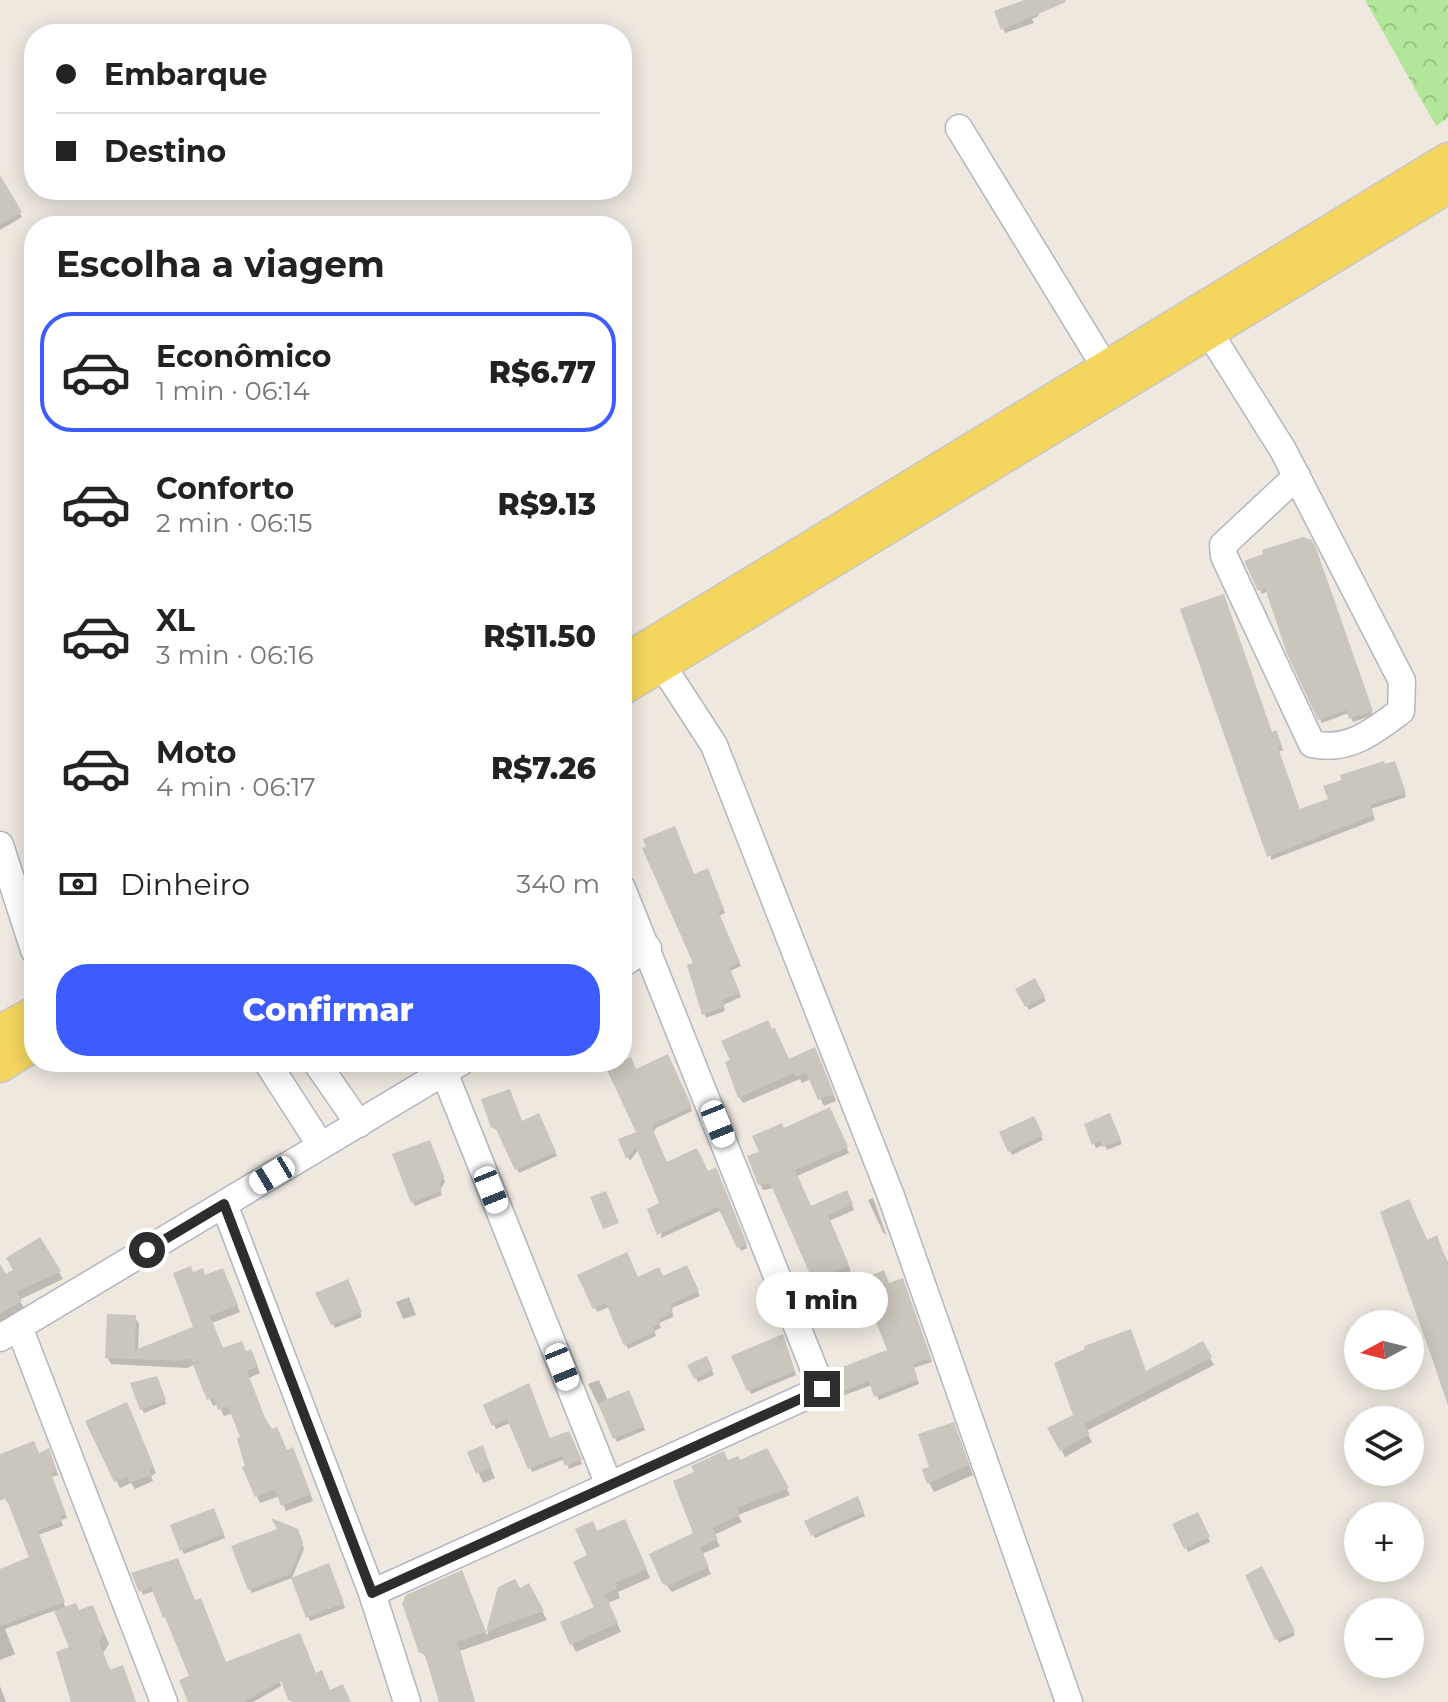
<!DOCTYPE html>
<html lang="pt">
<meta charset="utf-8">
<style>
body{margin:0;font-family:Montserrat,sans-serif;background:#f2f2f2;color:#222;height:100vh;display:flex;flex-direction:column;font-size:30px;white-space:nowrap}
*{box-sizing:border-box;margin:0}
p{font-size:26px;color:#767676}
.icon{flex:none;width:44px;height:44px;fill:none;stroke:currentColor;stroke-width:2;stroke-linecap:round;stroke-linejoin:round}
.map{position:relative;flex:1;overflow:hidden}
.panel{position:absolute;left:24px;top:216px;width:608px;height:856px;display:flex;flex-direction:column;background:#fff;border-radius:32px;box-shadow:0 4px 20px #0003}
.panel>*{flex:none}
.banner{position:absolute;left:24px;top:24px;width:608px;height:176px;border-radius:32px;box-shadow:0 4px 20px #0003;display:grid;align-content:center;height:176px;padding:0 32px;background:#fff}
.needle{width:52px;rotate:263deg}
.buttons{position:absolute;left:1344px;top:1310px;display:grid;gap:16px}
.buttons a{display:grid;place-items:center;width:80px;height:80px;border-radius:50%;background:#fff;box-shadow:0 4px 20px #0003;font-size:40px}
.end{position:absolute;width:36px;height:36px;margin:-18px;border:10px solid #2d2d2d;background:#fff;box-shadow:0 0 0 4px #fff}
.from{border-radius:50%}
.bubble{position:absolute;height:56px;border-radius:28px;background:#fff;box-shadow:0 4px 20px #0003;font-size:26px;font-weight:800;line-height:56px;text-align:center}
.car{position:absolute;width:24px;height:48px;margin:-24px -12px;border-radius:10px;box-shadow:0 0 6px 2px #0007;background:linear-gradient(#fff 24%,#345 0 40%,#fff 0 76%,#345 0 86%,#fff 0)}
.banner b{display:flex;align-items:center;gap:28px;height:76px;font-size:30px}
.banner b+b{border-top:2px solid #e0e0e0}
.banner i{width:20px;height:20px;background:#222}
ul{padding:0;list-style:none}
li{display:flex;align-items:center;gap:24px;height:120px;margin:0 16px 12px;padding:0 16px;border:4px solid transparent;border-radius:32px}
li div{flex:1}
li b{display:block;font-size:30px}
li em{font-style:normal;font-weight:800}
li.selected{border-color:#3c5cfe}
li>.icon{width:72px;height:72px;stroke-width:1.5}
h2{padding:0 32px;font-size:36px;line-height:96px}
.pay{display:flex;align-items:center;gap:20px;height:88px;padding:0 32px;font-size:30px}
.pay p{margin-inline-start:auto}
.primary-button{display:flex;gap:16px;margin-top:auto;padding:16px 32px}
.primary-button a{flex:1;height:92px;border-radius:32px;background:#3c5cfe;color:#fff;font-size:32px;font-weight:800;line-height:92px;text-align:center}
.map>svg:first-child{display:block}
.forest{fill:url(#forest-crowns)}
.shadow{fill:#0003}
.building{fill:#cac6bd}
.lines{fill:none;stroke-linecap:round;stroke-linejoin:round}
.minor-casing{stroke:#b3b5c0;stroke-width:29}
.major-casing{stroke:#c8c8c8;stroke-width:35}
.minor{stroke:#fff;stroke-width:26}
.major{stroke:#f4d55e;stroke-width:32}
.route{stroke:#2d2d2d;stroke-width:10}
</style>
<div class="map">
<svg width="1448" height="1702" viewBox="0 0 1448 1702">
<defs>
<pattern id="forest-crowns" width="20" height="18" patternUnits="userSpaceOnUse" patternTransform="scale(2)"><rect width="20" height="18" fill="#b2e69b"/><path d="M2 6a3 3 0 1 1 6 0M12 15a3 3 0 1 1 6 0" fill="none" stroke="#99c686"/></pattern>
</defs>
<rect width="100%" height="100%" fill="#eee8df"/>
<path class="forest" d="M1365 0H1448V118L1436 126Z"/>
<path class="shadow" d="M1032 0 1039 16 1032 19 1034 23 1005 33 997 12Z
M0 179 22 217 0 230Z
M1317 555 1373 715 1353 722 1349 713 1322 723 1289 653 1268 591 1262 594 1247 562Z
M1272 734 1278 736 1283 750 1278 752 1300 812 1330 801 1385 767 1397 768 1406 797 1371 809 1375 820 1271 860Z
M709 875 725 913 719 916 741 966 730 971 741 997 723 1005 725 1011 706 1018 690 966 695 964 694 876Z
M1034 981 1046 1001 1029 1010 1018 990Z
M819 1057 836 1101 824 1106 811 1079 802 1083 800 1079 743 1103 739 1097Z
M670 1061 692 1111 656 1128 653 1133 667 1164 718 1174 747 1248 741 1251 722 1210 661 1238 662 1204 639 1149 630 1161 620 1140 638 1133 635 1072Z
M483 1100 521 1123 538 1116 557 1156 519 1173 499 1130 493 1128Z
M833 1115 849 1153 797 1176 811 1208 849 1198 854 1210 829 1221 851 1271 818 1285 775 1188 763 1190 760 1184 762 1153 784 1130Z
M1033 1118 1043 1140 1012 1155 1001 1133Z
M1111 1120 1122 1144 1107 1150 1104 1145 1096 1148 1094 1144Z
M431 1146 445 1182 440 1190 442 1195 415 1206 413 1202Z
M873 1198 886 1234H884L868 1200Z
M1408 1202 1428 1241 1436 1238 1448 1262V1405L1396 1252Z
M40 1240 63 1279 19 1300 25 1309 0 1322V1280L16 1270Z
M686 1267 700 1296 672 1308 673 1317 659 1323 661 1328 654 1331 656 1336 628 1349 609 1307 597 1312 580 1276 662 1278Z
M193 1274 226 1277 240 1312 212 1323 223 1350 246 1353 254 1358 260 1373 249 1378 267 1425 287 1452 296 1456 313 1501 286 1511 280 1496 260 1503 244 1469 247 1467 243 1438 233 1413 224 1416 218 1404 213 1406 195 1364 187 1368 111 1364 107 1357 135 1317 139 1324 138 1351 196 1328Z
M904 1285 932 1362 913 1368 919 1384 879 1400 872 1385 842 1396 840 1392 889 1352 877 1320 873 1322 871 1318 889 1286Z
M349 1286 362 1317 335 1328 318 1294Z
M409 1297 416 1315 403 1319 396 1302Z
M784 1341 796 1375 751 1394 734 1357Z
M1202 1344 1214 1365 1086 1431 1092 1442 1065 1457 1050 1429Z
M706 1358 714 1375 698 1382 690 1366Z
M599 1380 608 1401 631 1396 645 1430 617 1442 588 1384Z
M158 1382 166 1404 144 1413 142 1409Z
M485 1406 550 1440 571 1437 582 1464 569 1469 565 1459 532 1472 510 1423 496 1429Z
M130 1410 156 1473 151 1476 153 1481 135 1489 131 1483 120 1488 88 1422Z
M958 1434 973 1475 934 1492 929 1483 931 1468Z
M482 1448 495 1478 483 1483 470 1453Z
M766 1450 790 1495 738 1515 742 1522 714 1535 720 1546 702 1554 711 1574 672 1592 664 1582 696 1534V1473L728 1462 740 1463Z
M50 1455 58 1475 51 1477 67 1518 61 1520 63 1526 38 1535 66 1609 79 1612 93 1607 109 1644 103 1653 111 1672 122 1668 136 1702H74L72 1648 56 1610 5 1629 15 1654 0 1660V1571L32 1558 9 1501 7 1502 0 1488V1456Z
M859 1503 865 1516 815 1538 807 1522Z
M216 1515 225 1538 184 1554 182 1550Z
M1197 1515 1210 1542 1188 1552 1175 1525Z
M629 1530 650 1578 618 1592 620 1598 608 1603 621 1632 576 1652 572 1644 596 1608 590 1556 597 1533Z
M299 1535 304 1549 292 1578 252 1593 250 1589Z
M1262 1569 1295 1635 1279 1643 1247 1576Z
M330 1570 345 1608 310 1621 293 1579Z
M134 1574 195 1603 226 1664 313 1669 280 1682 281 1686 253 1702H190L191 1677 154 1591 143 1595Z
M466 1581 487 1636 501 1586 519 1590 528 1586 547 1620 460 1651 475 1702H441L428 1659 421 1652Z
M1377 1601 1383 1612H1361L1359 1609Z
M0 1686 6 1702H0Z"/>
<path class="building" d="M1024 0H1065L1066 2 1001 30 994 11Z
M0 175 22 212 0 225Z
M1303 537 1312 540 1316 548 1373 711 1349 719 1346 710 1318 720 1287 654 1265 588 1258 591 1244 561 1263 554 1262 550Z
M1224 594 1272 732 1276 730 1282 746 1278 748 1300 809 1328 799 1323 786 1341 780 1340 775 1384 761 1385 764 1395 761 1406 793 1370 805 1374 815 1267 857 1180 609Z
M675 826 694 874 708 868 724 909 718 911 740 962 729 967 740 993 722 1000 725 1006 702 1015 687 965 693 963 642 848 646 847 643 839Z
M1035 978 1045 997 1025 1007 1015 989Z
M768 1020 772 1029 775 1028 789 1059 815 1047 834 1094 818 1100 806 1072 796 1077 794 1073 738 1098 725 1062 730 1060 721 1041Z
M668 1054 692 1107 651 1125 655 1123 652 1128 667 1162 697 1148 708 1171 716 1167 747 1244 737 1248 718 1207 657 1235 647 1209 659 1203 636 1147 626 1159 618 1139 636 1132 606 1068 631 1057 636 1069Z
M510 1089 522 1121 539 1113 556 1152 515 1170 495 1127 491 1128 481 1099Z
M830 1107 848 1147 795 1170 811 1206 847 1190 853 1204 828 1215 849 1265 813 1281 770 1183 758 1185 747 1156 759 1152 752 1136 782 1123 784 1128Z
M1110 1113 1121 1140 1103 1147 1100 1141 1092 1145 1084 1124Z
M1034 1116 1043 1135 1008 1152 999 1132Z
M430 1140 444 1176 439 1185 442 1191 411 1203 392 1154Z
M606 1191 619 1223 603 1229 590 1197Z
M1409 1199 1427 1240 1437 1235 1448 1266V1403L1380 1212Z
M40 1237 61 1271 17 1292 22 1301 0 1314V1264L6 1274 13 1270 6 1258Z
M627 1252 638 1277 659 1267 663 1276 687 1265 699 1291 671 1304 672 1313 659 1319 661 1323 653 1327 655 1332 624 1346 606 1303 593 1309 577 1275Z
M191 1266 193 1272 203 1268 205 1275 223 1268 238 1305 210 1316 223 1348 242 1341 246 1351 251 1349 258 1366 247 1371 265 1418 272 1429 277 1427 287 1450 293 1447 311 1494 281 1506 275 1490 255 1497 242 1467 245 1466 237 1439 240 1437 228 1406 218 1410 214 1398 207 1400 193 1365 202 1362H192L191 1358 182 1361 105 1358 107 1314 136 1315 135 1350 193 1327 173 1273Z
M884 1270 889 1283 903 1278 931 1358 913 1364 918 1380 874 1397 869 1381 838 1393 832 1371 887 1350 874 1317 869 1319 854 1283Z
M348 1279 362 1312 331 1325 315 1293Z
M1131 1329 1146 1371 1203 1341 1212 1357 1084 1424 1090 1434 1060 1451 1047 1428 1073 1415 1054 1363 1085 1349 1084 1346Z
M783 1334 795 1371 747 1391 731 1356Z
M707 1356 713 1370 694 1379 687 1365Z
M157 1376 166 1400 140 1410 130 1383Z
M529 1383 550 1438 569 1431 582 1460 565 1466 561 1456 528 1469 507 1419 492 1426 483 1405Z
M629 1390 644 1426 613 1439 598 1403Z
M127 1402 154 1467 149 1469 151 1475 129 1483 127 1477 114 1482 85 1421Z
M954 1422 969 1465 927 1484 922 1469 929 1467 918 1434Z
M34 1441 39 1453 49 1448 57 1471 51 1473 66 1514 60 1516 62 1521 38 1531 65 1602 0 1626V1569L29 1557 6 1498 0 1501V1454Z
M483 1445 491 1468 476 1474 467 1452Z
M767 1448 789 1488 737 1508 740 1515 713 1528 718 1539 700 1547 709 1567 667 1586 662 1583 649 1554 693 1533 673 1481 694 1472 691 1466 724 1451 728 1460 738 1456 740 1460Z
M858 1496 864 1512 811 1536 804 1521Z
M214 1508 224 1534 180 1551 170 1525Z
M1198 1512 1210 1537 1184 1549 1172 1524Z
M271 1518 298 1529 303 1543 290 1574 248 1590 231 1546 277 1529Z
M625 1519 647 1569 615 1583 617 1589 605 1594 618 1623 570 1645 560 1622 594 1607 573 1562 587 1555 575 1529 593 1521 597 1531Z
M178 1558 195 1600 201 1598 226 1662 300 1633 316 1673 322 1670 330 1690 343 1684 351 1702H294L288 1700 281 1681 244 1702H188L179 1680 189 1676 165 1617 163 1618 151 1587 139 1592 131 1573Z
M329 1563 344 1603 306 1618 291 1578Z
M1262 1566 1295 1631 1275 1640 1245 1575Z
M462 1570 486 1632 498 1587 515 1579 520 1588 529 1583 544 1611 457 1642 475 1702H439L424 1652 419 1653 402 1603 406 1595Z
M76 1603 79 1610 93 1605 104 1634 99 1642 110 1670 123 1665 136 1702H71L56 1652 69 1647 54 1611Z"/>
<g class="lines">
<g class="minor-casing">
<path id="minor" d="M959 128 1105 367
M1209 332 1283 450 1402 681 1401 711C1373 732 1348 752 1312 744L1224 556 1223 545 1297 476
M662 665 714 745 891 1196 1069 1702
M0 845 34 950
M622 964 648 948
M267 1062 321 1146
M316 1062 359 1124
M444 1072 609 1485
M224 1204 372 1593 407 1702
M19 1327 164 1702
M0 1338 461 1062
M372 1593 822 1389 622 888"/>
</g>
<g class="major-casing">
<path id="major" d="M622 662 1448 159
M622 689 1448 187
M0 1031 34 1013
M0 1066 34 1045"/>
</g>
<use href="#minor" class="minor"/>
<use href="#major" class="major"/>
</g>
<g class="lines">
<path class="route" d="M147 1250 224 1204 372 1593 822 1389"/>
</g>
</svg>
<div class="buttons">
<a><svg class="needle" viewBox="-14 -14 28 28"><path d="M0-13l5 13h-10z" fill="#e53935"/><path d="M0 13l5-13h-10z" fill="#767676"/></svg></a>
<a><svg class="icon" aria-label="layers" viewBox="0 0 24 24"><path d="M12 4l9 5-9 5-9-5zM3 14l9 5 9-5"/></svg></a>
<a>+</a>
<a>−</a>
</div>
<i class="end from" style="left:147px;top:1250px"></i>
<i class="end" style="left:822px;top:1389px"></i>
<div class="bubble" style="left:756px;top:1272px;width:132px">1 min</div>
<i class="car" style="left:718px;top:1124px;rotate:158deg"></i>
<i class="car" style="left:272px;top:1175px;rotate:239deg"></i>
<i class="car" style="left:491px;top:1190px;rotate:158deg"></i>
<i class="car" style="left:562px;top:1367px;rotate:158deg"></i>
<div class="banner">
<b><i class="from"></i>Embarque</b>
<b><i></i>Destino</b>
</div>
<section class="panel">
<h2>Escolha a viagem</h2>
<ul>
<li class="selected"><svg class="icon" aria-label="car" viewBox="0 0 24 24"><path d="M5 17H2v-5l4-1 3-4h7l3 4 3 1v5h-3M9 17h6M6 11h13"/><circle cx="7" cy="17" r="2"/><circle cx="17" cy="17" r="2"/></svg><div><b>Econômico</b><p>1 min · 06:14</p></div><em>R$6.77</em></li>
<li><svg class="icon" aria-label="car" viewBox="0 0 24 24"><path d="M5 17H2v-5l4-1 3-4h7l3 4 3 1v5h-3M9 17h6M6 11h13"/><circle cx="7" cy="17" r="2"/><circle cx="17" cy="17" r="2"/></svg><div><b>Conforto</b><p>2 min · 06:15</p></div><em>R$9.13</em></li>
<li><svg class="icon" aria-label="car" viewBox="0 0 24 24"><path d="M5 17H2v-5l4-1 3-4h7l3 4 3 1v5h-3M9 17h6M6 11h13"/><circle cx="7" cy="17" r="2"/><circle cx="17" cy="17" r="2"/></svg><div><b>XL</b><p>3 min · 06:16</p></div><em>R$11.50</em></li>
<li><svg class="icon" aria-label="car" viewBox="0 0 24 24"><path d="M5 17H2v-5l4-1 3-4h7l3 4 3 1v5h-3M9 17h6M6 11h13"/><circle cx="7" cy="17" r="2"/><circle cx="17" cy="17" r="2"/></svg><div><b>Moto</b><p>4 min · 06:17</p></div><em>R$7.26</em></li>
</ul>
<div class="pay"><svg class="icon" aria-label="cash" viewBox="0 0 24 24"><path d="M3 7h18v10H3z"/><circle cx="12" cy="12" r="2"/></svg>Dinheiro<p>340 m</p></div>
<div class="primary-button"><a>Confirmar</a></div>
</section>
</div>
